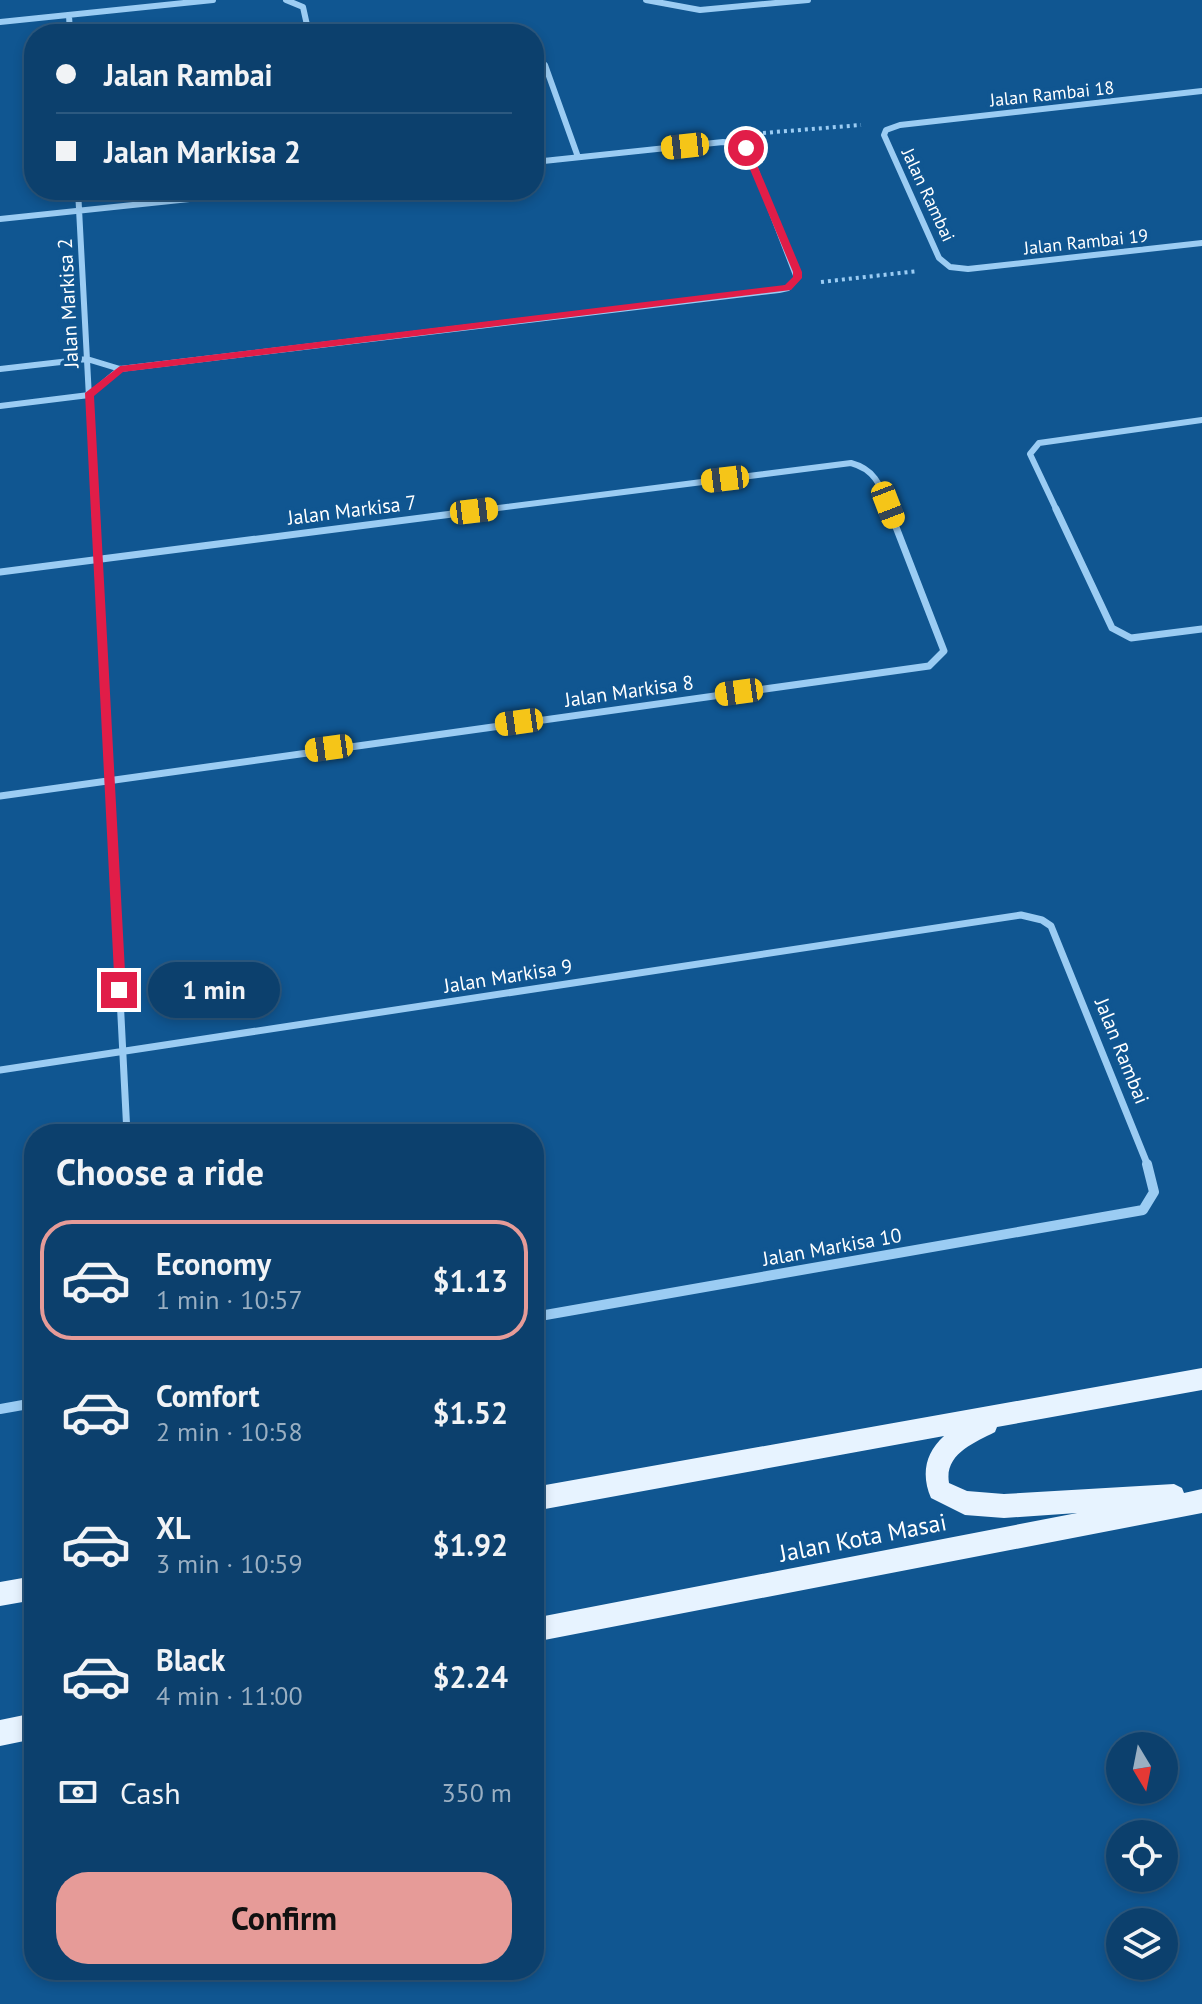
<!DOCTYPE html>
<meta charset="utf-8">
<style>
body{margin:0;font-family:"PT Sans",sans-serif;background:#1a4b75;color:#f1f3f6;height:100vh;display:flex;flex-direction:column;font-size:30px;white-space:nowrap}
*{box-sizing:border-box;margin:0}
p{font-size:26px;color:#9aafc2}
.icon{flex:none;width:44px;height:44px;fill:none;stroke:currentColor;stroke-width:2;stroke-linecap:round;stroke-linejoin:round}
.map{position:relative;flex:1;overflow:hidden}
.details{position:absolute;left:24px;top:1124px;width:520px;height:856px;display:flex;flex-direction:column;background:#0c406d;border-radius:32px;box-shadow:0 4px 12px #0003,0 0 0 2px #2c5980}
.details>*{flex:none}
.hud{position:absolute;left:24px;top:24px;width:520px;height:176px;border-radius:32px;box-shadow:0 4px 12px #0003,0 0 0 2px #2c5980;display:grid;align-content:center;height:176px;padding:0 32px;background:#0c406d}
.needle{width:52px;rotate:170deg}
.tools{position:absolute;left:1106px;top:1732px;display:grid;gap:16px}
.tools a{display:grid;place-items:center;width:72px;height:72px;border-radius:50%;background:#0c406d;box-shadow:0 4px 12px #0003,0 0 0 2px #2c5980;font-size:40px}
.end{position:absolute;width:36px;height:36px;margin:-18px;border:10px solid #e11d48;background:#fff;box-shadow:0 0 0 4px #fff}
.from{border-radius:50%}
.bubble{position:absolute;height:56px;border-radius:28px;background:#0c406d;box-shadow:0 4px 12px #0003,0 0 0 2px #2c5980;font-size:26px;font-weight:600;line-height:56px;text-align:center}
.car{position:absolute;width:24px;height:48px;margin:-24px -12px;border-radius:10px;box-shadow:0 0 6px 2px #0007;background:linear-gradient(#f5c518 24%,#345 0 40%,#f5c518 0 76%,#345 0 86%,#f5c518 0)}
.hud b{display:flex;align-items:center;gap:28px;height:76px;font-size:30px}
.hud b+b{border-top:2px solid #2c5980}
.hud i{width:20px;height:20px;background:#f1f3f6}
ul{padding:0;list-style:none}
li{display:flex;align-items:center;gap:24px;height:120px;margin:0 16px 12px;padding:0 16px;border:4px solid transparent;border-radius:32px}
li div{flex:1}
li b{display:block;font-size:30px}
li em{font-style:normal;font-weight:600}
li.on{border-color:#e69b98}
li>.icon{width:72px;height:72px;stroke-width:1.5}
h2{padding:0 32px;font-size:36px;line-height:96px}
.pay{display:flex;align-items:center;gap:20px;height:88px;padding:0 32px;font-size:30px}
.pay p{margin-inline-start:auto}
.action{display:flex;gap:16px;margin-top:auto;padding:16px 32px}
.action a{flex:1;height:92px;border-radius:32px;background:#e69b98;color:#111;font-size:32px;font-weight:600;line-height:92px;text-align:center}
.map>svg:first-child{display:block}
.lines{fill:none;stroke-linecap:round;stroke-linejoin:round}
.path{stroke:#9bccf3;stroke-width:4;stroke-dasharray:3 4;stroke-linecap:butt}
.street-far2{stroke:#9bccf3;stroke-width:6}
.street-far1{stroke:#9bccf3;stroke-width:7}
.street{stroke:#9bccf3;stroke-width:10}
.primary{fill:#e7f3ff;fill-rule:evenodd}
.route{fill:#e11d48}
.labels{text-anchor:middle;stroke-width:8;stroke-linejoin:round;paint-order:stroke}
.far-street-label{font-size:18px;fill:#fff;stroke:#105691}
.street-label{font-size:20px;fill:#fff;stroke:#105691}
.near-street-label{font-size:24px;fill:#fff;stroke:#105691}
</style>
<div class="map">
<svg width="1202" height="2004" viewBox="0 0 1202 2004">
<rect width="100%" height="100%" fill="#105691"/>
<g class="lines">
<path class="path" d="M763 133 861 125
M821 282 918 271"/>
<path class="street-far2" d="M286 0 303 7 309 34
M646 0 700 10 808 0
M69 15 70 34
M0 22 213 0
M545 65 578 157
M1202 91 900 125 886 130 884 135 939 258 950 267 968 269 1202 243
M78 190 95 511
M0 219 276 190
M0 369 87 359 120 369 779 290 788 288 797 278 749 153 739 144 723 142 534 162
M0 406 89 395 120 369
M475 511 851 463C877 470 881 488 890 511
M1057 511 1030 454 1039 443 1202 420"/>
<path class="street-far1" d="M95 509 127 1134
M1056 509 1112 628 1131 638 1202 629
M0 572 491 509
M0 796 929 666 944 651 889 509
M0 1070 1021 915 1042 920 1051 926 1148 1166"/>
<path class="street" d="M534 1317 1143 1210 1154 1192 1147 1164
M0 1409 34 1403"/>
<path class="primary" d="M1202 1368V1390L997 1427 995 1432C974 1443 944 1454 949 1483L967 1491 1004 1494 1174 1484 1182 1488 1184 1493 1202 1489V1513L534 1642V1618L1077 1513 1004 1518 965 1515 931 1498C921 1475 925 1453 944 1436L534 1511V1487Z
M34 1576V1600L0 1606V1582Z
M34 1713V1739L0 1746V1720Z"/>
</g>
<path class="route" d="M746 145 750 148 802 272V278L791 290 123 372 94 396 126 990 119 996 115 994 85 393 120 366 785 285 793 277V272L741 148Z"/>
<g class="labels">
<g class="far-street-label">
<text transform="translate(1052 94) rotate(-6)" y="6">Jalan Rambai 18</text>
<text transform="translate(928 195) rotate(65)" y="6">Jalan Rambai</text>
<text transform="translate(1086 242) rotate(-6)" y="6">Jalan Rambai 19</text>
</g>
<g class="street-label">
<text transform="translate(68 303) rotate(-93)" y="7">Jalan Markisa 2</text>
<text transform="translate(352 510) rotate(-7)" y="7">Jalan Markisa 7</text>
<text transform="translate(629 691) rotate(-8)" y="7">Jalan Markisa 8</text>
<text transform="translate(508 976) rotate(-9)" y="7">Jalan Markisa 9</text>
<text transform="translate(1122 1051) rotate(68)" y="7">Jalan Rambai</text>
<text transform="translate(832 1247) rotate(-10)" y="7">Jalan Markisa 10</text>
</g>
<g class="near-street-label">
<text transform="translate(863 1538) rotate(-11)" y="8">Jalan Kota Masai</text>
</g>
</g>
</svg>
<div class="tools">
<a><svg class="needle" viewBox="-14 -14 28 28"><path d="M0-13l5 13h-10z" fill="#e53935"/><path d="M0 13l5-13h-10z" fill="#9aafc2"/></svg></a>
<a><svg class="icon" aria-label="locate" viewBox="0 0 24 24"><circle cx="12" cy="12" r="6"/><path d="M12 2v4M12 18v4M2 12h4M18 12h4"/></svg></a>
<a><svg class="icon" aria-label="layers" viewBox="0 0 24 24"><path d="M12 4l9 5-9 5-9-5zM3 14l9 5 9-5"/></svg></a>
</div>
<i class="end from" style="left:746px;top:148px"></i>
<i class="end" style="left:119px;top:990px"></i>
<div class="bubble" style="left:148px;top:962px;width:132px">1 min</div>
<i class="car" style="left:685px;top:146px;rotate:264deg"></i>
<i class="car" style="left:725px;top:479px;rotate:263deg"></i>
<i class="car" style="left:888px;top:505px;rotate:159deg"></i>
<i class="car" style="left:474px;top:511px;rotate:83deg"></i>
<i class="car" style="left:739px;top:692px;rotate:262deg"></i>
<i class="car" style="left:519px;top:722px;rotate:262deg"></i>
<i class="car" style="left:329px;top:748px;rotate:262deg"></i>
<div class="hud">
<b><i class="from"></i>Jalan Rambai</b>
<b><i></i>Jalan Markisa 2</b>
</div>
<section class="details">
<h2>Choose a ride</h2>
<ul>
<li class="on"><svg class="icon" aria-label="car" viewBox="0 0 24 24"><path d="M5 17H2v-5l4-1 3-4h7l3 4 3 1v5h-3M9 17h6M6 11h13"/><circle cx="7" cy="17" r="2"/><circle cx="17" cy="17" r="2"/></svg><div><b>Economy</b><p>1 min · 10:57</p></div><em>$1.13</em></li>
<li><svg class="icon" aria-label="car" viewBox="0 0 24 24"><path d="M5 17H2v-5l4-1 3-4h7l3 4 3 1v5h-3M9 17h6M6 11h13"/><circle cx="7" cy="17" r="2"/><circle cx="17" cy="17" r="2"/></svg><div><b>Comfort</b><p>2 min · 10:58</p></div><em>$1.52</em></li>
<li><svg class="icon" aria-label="car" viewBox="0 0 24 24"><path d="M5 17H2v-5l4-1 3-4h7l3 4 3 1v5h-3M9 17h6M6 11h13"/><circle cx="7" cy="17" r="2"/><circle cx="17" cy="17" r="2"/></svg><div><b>XL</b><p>3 min · 10:59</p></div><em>$1.92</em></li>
<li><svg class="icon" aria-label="car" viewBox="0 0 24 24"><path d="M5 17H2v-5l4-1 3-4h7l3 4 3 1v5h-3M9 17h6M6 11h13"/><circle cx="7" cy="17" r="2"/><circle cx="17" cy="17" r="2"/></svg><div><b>Black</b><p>4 min · 11:00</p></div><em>$2.24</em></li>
</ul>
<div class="pay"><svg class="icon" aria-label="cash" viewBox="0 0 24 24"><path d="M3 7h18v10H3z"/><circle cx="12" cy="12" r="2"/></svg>Cash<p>350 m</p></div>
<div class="action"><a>Confirm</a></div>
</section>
</div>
